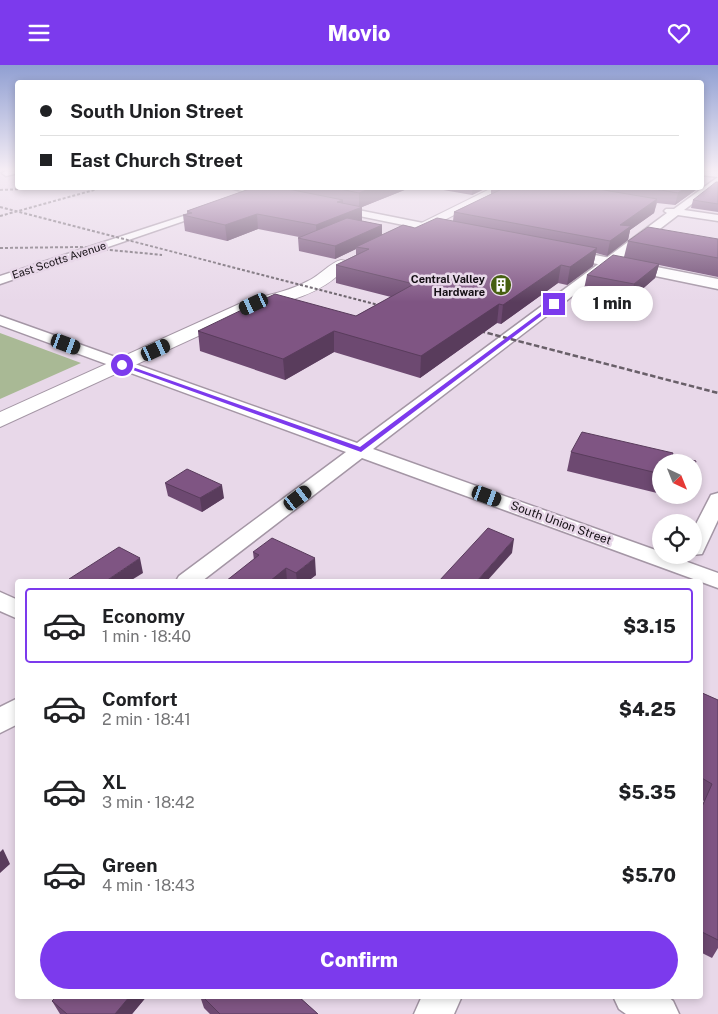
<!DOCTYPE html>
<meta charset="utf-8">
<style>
body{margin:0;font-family:"Public Sans",sans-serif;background:#f2f2f2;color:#202124;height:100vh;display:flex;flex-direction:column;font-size:19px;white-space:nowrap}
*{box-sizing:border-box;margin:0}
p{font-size:16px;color:#757577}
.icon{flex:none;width:28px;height:28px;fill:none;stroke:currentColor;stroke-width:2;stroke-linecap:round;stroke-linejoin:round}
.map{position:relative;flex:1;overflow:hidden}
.sheet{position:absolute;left:15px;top:514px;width:688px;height:420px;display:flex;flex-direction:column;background:#fff;border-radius:5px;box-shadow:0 2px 8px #0003}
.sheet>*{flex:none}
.hud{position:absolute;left:15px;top:15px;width:689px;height:110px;border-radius:5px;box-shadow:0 2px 8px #0003;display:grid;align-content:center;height:110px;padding:0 25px;background:#fff}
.needle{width:32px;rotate:137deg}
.buttons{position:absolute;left:652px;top:389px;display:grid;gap:10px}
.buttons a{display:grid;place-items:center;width:50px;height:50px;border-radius:50%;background:#fff;box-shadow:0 2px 8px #0003;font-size:25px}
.end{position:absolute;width:22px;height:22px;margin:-11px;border:6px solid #7c3aed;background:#fff;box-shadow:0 0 0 2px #fff}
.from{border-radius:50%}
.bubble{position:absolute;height:35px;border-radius:18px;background:#fff;box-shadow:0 2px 8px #0003;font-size:16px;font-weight:800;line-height:35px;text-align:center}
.car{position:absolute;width:15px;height:30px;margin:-15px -8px;border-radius:6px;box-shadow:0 0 4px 1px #0007;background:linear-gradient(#222 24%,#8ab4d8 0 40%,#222 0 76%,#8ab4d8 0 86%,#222 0)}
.hud b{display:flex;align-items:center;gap:18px;height:48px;font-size:19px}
.hud b+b{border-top:1px solid #e0e0e0}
.hud i{width:12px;height:12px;background:#202124}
ul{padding:9px 0 0;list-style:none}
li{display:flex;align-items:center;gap:15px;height:75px;margin:0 10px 8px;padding:0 15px;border:2px solid transparent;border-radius:5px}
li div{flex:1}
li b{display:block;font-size:19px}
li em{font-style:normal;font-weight:800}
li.active{border-color:#7c3aed}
li>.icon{width:45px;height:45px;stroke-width:1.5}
.primary-button{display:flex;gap:10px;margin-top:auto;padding:10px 25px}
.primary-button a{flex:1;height:58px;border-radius:30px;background:#7c3aed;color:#fff;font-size:20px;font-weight:800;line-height:58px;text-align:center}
header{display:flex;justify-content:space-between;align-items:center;height:65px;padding:0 25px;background:#7c3aed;color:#fff;font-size:22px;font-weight:800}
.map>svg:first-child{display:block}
.green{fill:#a9b995}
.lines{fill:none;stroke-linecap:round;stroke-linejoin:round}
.minor-casing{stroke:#a496a5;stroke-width:3}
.tertiary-casing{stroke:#a496a5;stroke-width:3}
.secondary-casing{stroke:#a496a5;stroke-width:2}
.minor{fill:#fff;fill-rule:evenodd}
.tertiary{fill:#fff;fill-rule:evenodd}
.secondary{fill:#fff;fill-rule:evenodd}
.rail-far1{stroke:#685f68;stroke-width:2;stroke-dasharray:3 2;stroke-linecap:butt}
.rail{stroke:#685f68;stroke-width:2.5;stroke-dasharray:5.5 2.5;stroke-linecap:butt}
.wall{fill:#6d4971}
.shaded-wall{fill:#593c5c}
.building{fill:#7f5583;stroke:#593c5c}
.route{fill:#7c3aed}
.labels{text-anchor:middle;stroke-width:5;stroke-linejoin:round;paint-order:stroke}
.far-street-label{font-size:11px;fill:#140f14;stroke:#e8d8e9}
.far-poi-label{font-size:11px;font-weight:bold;fill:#140f14;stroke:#e8d8e9;text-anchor:end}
.street-label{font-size:12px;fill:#140f14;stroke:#e8d8e9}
</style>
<header><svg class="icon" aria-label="menu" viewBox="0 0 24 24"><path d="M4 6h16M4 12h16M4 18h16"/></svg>Movio<svg class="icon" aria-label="heart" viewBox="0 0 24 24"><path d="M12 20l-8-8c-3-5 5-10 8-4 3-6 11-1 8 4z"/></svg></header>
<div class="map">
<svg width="718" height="949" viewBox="0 0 718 949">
<rect width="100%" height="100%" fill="#e8d8e9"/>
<path class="green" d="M0 268 81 298 0 334Z"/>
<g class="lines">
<g class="minor-casing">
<path id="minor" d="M10 104H18V108L6 111 2 108Z
M718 112V119L684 145 718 150V156L678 150 373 384 661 487V490H668L718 508V523L362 393 202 516H176L179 511 346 387 0 260V251L357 378 667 148 664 146 666 144H674Z
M226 122H246L279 131 274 134Z
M333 140 423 158 428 161 423 164 330 145 328 143Z
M208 143 216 145 0 219V211Z
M718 428V455L702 489 691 490H694V463L711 430Z
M0 527 18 535V554L0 546Z
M18 633V659L0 668V642Z
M422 931H462L454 949H414Z
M613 931H667L673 936 679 949H626L619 944Z"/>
</g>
<g class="tertiary-casing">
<path id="tertiary" d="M701 104 718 106V112L701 110Z
M559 183 718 214V224L554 190 552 187Z"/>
</g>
<g class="secondary-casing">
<path id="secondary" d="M494 122H509L409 173H399L397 170Z
M341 195 346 196 348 199C329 226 290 237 259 243L0 362V347L248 235C269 230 289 226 308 216 319 211 331 197 341 195Z"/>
</g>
<use href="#minor" class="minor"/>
<use href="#tertiary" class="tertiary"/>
<use href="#secondary" class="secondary"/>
<path class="rail-far1" d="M0 125 66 122
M0 142 390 243
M0 151 105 122
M0 183 80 182 162 190"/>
<path class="rail" d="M472 264 718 328"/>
</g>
<path class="wall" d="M718 117V147L691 143 693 135Z
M255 122H412L362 142V156L382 160V170L415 163 453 156 454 147 491 129V122H700L675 140 657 138 654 148 630 165 628 175 607 191 596 188 593 201 567 220 558 218 501 259 497 258 420 313 334 287 285 315 200 286 198 266 356 251 391 232 336 218V200L356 190V184L335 194 299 186 298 173 299 172 258 164 227 176 185 166 183 150 187 149V146Z
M426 122H489L472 130Z
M718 174V212L659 200 655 213 631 234 584 224 587 210 624 192 628 176Z
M571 387 672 391 661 398V429L567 406Z
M165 418 224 433 202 447 168 431Z
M664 430H686L684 435Z
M253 487 316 510 308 516H226L254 495Z
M700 627 718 635V883L712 893 700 887V745L704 736 700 734Z
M57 931H147L132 949H60L52 936Z
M200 931H298L318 949H210L204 943Z"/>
<path class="shaded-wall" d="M704 110 701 120V112Z
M374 122H412L362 142V157L317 176 316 160 337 137 343 135V149L359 143V128Z
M473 122H488L472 130Z
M686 122H700L675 140 678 128Z
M657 134 654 148 630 165 628 175 607 191 610 176 620 160Z
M257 149 258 164 227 176 225 160Z
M382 160V172L356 182V184L335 194V181Z
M597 183 593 201 567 220 570 202Z
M659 199 655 213 631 234 634 219Z
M561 200 558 218 501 259 503 240Z
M499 239 497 258 420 313 421 291Z
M334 266V287L285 315 283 294Z
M222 420 224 433 202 447 200 433Z
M514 474 512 488 487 516H477Z
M140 493 143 508 130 516H106Z
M315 493 316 510 308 516H297L296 508Z
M286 503 287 516H270Z
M3 784 10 799 0 808V787Z
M130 931H147L132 949H115Z"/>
<path class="building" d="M716 117H718V139L693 135Z
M255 122H278L343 135 337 137 362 142 316 160 257 149 225 160 183 150 192 148 187 146Z
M330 122H374L359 128Z
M503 122H586L657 134 620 160 631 161 610 176 454 147 504 123Z
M643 122H686L678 128Z
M347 153 382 160 335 181 298 173Z
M437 153 597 183 570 202 561 200 503 240 499 239 421 291 334 266 283 294 198 266 275 229 356 251 414 219 336 200 369 184 356 182 403 160 415 163Z
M648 162 718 174V193L628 176Z
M613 190 659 199 634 219 587 210Z
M582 367 673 388 672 391 696 396 694 403V398H661V409L571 387Z
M187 404 222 420 200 433 165 418Z
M488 463 514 474 477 516H439Z
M272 473 315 493 296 508 286 503 270 516H226L259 490 253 487Z
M119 482 140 493 106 516H72L69 514Z
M700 627 718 635V875L700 866V746L712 719 700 712Z
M57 931H130L115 949H67L52 936Z
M202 931H298L318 949H220Z"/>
<linearGradient id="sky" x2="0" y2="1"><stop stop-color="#909fd2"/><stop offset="0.44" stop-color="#f5edf5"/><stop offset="1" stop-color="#f5edf5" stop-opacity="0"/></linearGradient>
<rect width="718" height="237" fill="url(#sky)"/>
<path class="route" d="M553 238 557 239 361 387 119 300 124 299 360 382Z"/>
<defs>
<g id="building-disc" transform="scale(1.125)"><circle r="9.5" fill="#466010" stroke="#e8d8e9"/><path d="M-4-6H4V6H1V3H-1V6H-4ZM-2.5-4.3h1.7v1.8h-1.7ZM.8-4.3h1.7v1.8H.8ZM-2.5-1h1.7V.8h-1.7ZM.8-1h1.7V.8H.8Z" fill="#fff"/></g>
</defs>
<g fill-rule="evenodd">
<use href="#building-disc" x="501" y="220"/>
</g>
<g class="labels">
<g class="far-street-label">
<text transform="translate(59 195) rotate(-18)" y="4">East Scotts Avenue</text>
</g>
<g class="far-poi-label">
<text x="485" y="218">Central Valley<tspan x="485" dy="13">Hardware</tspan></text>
</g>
<g class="street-label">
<text transform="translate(561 458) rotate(20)" y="4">South Union Street</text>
</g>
</g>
</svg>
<div class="buttons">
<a><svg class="needle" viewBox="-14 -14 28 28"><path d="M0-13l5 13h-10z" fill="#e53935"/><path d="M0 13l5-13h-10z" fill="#757577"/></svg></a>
<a><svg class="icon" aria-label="locate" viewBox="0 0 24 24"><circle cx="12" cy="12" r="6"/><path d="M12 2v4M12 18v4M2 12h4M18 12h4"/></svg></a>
</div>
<i class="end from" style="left:122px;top:300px"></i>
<i class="end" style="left:554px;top:239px"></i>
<div class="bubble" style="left:571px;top:221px;width:82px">1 min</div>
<i class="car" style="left:254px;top:239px;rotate:245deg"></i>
<i class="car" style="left:66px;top:279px;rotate:110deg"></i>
<i class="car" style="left:156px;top:285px;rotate:65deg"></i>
<i class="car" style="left:487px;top:431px;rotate:110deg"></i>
<i class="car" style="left:298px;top:433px;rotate:53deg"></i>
<div class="hud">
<b><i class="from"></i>South Union Street</b>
<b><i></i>East Church Street</b>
</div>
<section class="sheet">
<ul>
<li class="active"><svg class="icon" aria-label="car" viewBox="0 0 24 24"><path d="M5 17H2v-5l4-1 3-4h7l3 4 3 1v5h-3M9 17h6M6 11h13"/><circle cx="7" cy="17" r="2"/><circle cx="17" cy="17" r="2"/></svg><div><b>Economy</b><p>1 min · 18:40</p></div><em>$3.15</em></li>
<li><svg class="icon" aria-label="car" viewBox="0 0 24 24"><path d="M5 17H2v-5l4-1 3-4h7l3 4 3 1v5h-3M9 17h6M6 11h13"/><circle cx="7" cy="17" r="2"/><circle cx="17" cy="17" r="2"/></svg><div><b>Comfort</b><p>2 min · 18:41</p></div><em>$4.25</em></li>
<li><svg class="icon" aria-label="car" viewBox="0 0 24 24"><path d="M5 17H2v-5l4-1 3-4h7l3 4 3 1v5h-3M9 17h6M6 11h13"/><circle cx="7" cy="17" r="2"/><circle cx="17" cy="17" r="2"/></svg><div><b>XL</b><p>3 min · 18:42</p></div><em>$5.35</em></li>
<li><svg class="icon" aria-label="car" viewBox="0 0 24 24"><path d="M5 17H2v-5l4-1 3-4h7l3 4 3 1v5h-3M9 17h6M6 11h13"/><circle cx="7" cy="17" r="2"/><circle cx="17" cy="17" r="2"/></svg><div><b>Green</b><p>4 min · 18:43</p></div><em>$5.70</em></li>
</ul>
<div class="primary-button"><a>Confirm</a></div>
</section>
</div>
